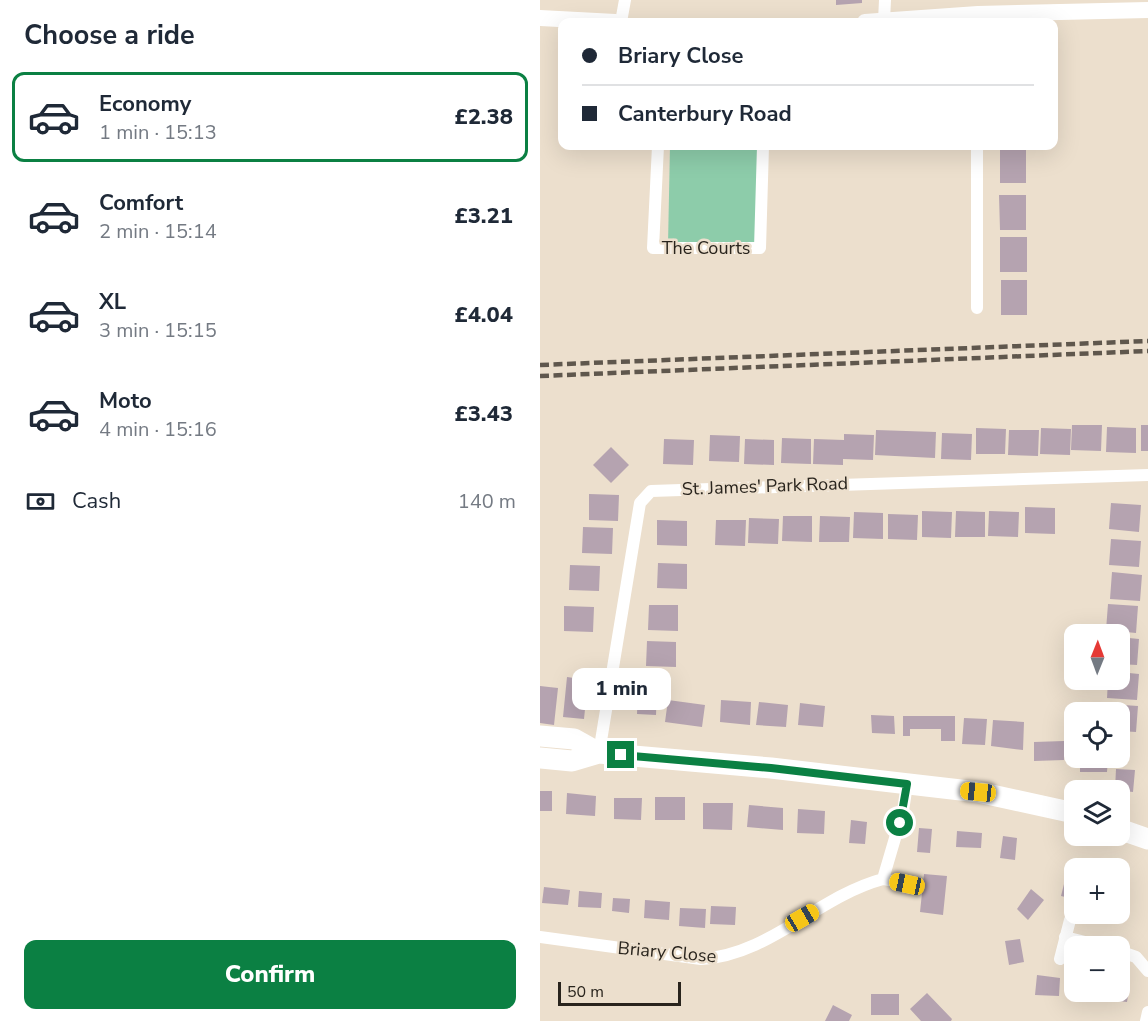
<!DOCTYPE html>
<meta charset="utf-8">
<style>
body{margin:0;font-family:"Nunito Sans",sans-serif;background:#f6f6f7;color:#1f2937;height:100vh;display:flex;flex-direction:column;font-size:22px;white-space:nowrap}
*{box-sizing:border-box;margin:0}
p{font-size:20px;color:#747a83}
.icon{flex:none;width:33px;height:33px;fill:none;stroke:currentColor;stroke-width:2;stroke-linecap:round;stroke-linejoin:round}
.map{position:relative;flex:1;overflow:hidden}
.details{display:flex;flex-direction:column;background:#fff;width:540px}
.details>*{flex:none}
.banner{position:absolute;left:18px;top:18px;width:500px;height:132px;border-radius:12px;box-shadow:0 6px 24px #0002;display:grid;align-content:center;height:132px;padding:0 24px;background:#fff}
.needle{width:39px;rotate:1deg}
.tools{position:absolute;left:524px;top:624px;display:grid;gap:12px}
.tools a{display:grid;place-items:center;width:66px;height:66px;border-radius:12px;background:#fff;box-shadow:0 6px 24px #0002;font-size:30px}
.scale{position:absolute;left:18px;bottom:15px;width:123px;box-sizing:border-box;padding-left:6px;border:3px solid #29241d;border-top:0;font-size:16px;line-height:21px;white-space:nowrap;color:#29241d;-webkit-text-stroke:4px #ecdfcd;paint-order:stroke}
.end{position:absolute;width:27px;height:27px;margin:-14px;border:8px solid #0b8043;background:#fff;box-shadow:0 0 0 3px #fff}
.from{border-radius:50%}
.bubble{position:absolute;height:42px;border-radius:12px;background:#fff;box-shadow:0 6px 24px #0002;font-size:20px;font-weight:800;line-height:42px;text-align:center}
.car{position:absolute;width:18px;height:36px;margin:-18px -9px;border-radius:8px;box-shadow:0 0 4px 2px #0007;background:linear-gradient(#f5c518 24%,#345 0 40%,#f5c518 0 76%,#345 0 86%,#f5c518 0)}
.banner b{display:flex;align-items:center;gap:21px;height:57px;font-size:22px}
.banner b+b{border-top:2px solid #e0e1e3}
.banner i{width:15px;height:15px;background:#1f2937}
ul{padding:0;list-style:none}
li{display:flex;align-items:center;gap:18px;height:90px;margin:0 12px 9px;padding:0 12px;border:3px solid transparent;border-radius:12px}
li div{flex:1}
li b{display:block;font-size:22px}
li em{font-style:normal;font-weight:800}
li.current{border-color:#0b8043}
li>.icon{width:54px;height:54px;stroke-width:1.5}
h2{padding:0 24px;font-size:27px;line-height:72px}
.pay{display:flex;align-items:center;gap:15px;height:66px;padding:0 24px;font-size:22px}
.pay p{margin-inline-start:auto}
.primary-button{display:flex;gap:12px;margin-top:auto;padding:12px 24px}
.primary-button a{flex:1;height:69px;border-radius:12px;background:#0b8043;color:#fff;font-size:24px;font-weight:800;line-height:69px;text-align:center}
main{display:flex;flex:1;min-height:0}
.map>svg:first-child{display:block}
.green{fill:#8dccaa}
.building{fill:#b5a3b0}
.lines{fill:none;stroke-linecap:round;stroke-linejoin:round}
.minor{stroke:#fff;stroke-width:12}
.tertiary{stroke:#fff;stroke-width:16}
.trunk{stroke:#fff;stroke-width:21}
.rail{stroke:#5f574d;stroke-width:4.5;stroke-dasharray:9 4.5;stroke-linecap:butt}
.route{stroke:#0b8043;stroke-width:8}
.labels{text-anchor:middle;stroke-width:5;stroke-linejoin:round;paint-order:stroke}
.street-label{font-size:18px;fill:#29241d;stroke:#ecdfcd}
</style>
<main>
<section class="details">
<h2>Choose a ride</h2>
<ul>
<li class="current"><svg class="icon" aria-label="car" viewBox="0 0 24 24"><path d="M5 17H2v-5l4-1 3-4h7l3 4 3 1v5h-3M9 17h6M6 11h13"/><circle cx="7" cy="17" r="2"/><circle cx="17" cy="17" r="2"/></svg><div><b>Economy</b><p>1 min · 15:13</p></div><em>£2.38</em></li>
<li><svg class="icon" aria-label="car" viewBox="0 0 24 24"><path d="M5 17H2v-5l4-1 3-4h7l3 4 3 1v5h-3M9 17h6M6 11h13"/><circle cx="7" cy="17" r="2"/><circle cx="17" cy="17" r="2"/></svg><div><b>Comfort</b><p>2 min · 15:14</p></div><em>£3.21</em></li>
<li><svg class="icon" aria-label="car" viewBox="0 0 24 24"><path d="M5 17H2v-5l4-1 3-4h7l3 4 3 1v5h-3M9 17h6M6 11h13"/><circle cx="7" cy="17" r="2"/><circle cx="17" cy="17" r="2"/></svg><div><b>XL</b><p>3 min · 15:15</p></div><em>£4.04</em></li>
<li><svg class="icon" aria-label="car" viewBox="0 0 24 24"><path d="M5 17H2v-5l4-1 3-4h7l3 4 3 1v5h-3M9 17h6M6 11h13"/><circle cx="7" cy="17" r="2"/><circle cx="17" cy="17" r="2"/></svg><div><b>Moto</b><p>4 min · 15:16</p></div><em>£3.43</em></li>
</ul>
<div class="pay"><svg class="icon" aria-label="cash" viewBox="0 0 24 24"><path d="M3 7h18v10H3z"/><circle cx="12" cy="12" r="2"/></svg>Cash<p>140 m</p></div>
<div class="primary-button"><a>Confirm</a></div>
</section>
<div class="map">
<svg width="608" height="1021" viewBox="0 0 608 1021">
<rect width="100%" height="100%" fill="#ecdfcd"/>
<path class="green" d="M130 146H222L219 246 128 244Z"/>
<path class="building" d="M296 0H322V3L296 5Z
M486 148V183H460V149Z
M459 195H486V230H460Z
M460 237H487V272H460Z
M461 280H487V315H461Z
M532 425H562L561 451 531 450Z
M601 425H608V451H601Z
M567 427 596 428V453L566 452Z
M436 428 466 429 465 454H436Z
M501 428 531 429 530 455 500 454Z
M336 430 396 432 395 458 335 455Z
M469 430H499L498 456 468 455Z
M402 433 432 434 431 460 401 459Z
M304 434 334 435 333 460 303 459V465L273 464 274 439 304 440Z
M170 435 200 436 199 462 169 461Z
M242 438 271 439V464L241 463Z
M124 439 154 440 153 465 123 464Z
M205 439 234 440V465L204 464Z
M71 447 89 465 71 483 53 465Z
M49 494 79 495 78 521 49 520Z
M571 503 601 505 599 532 569 529Z
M485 507 515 508V534L485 533Z
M382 511 412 512 411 538 382 537Z
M416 511 445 512V537H415Z
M449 511 479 512 478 537 448 536Z
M314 512 343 513V539L313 538Z
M348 514 378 515 377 540 348 539Z
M243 516H272V542L242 541Z
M280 516 310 517 309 542H279Z
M209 518 239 519 238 544 208 543Z
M117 520 147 521V546L117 545Z
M176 520H206L205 546 175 545Z
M43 527 73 528 72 554 42 553Z
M571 539 601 541 599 567 569 565Z
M118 563 147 564V589L117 588Z
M30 565 60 566 59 591 29 590Z
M572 572 602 575 600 601 570 599Z
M568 604 598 606 596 633 566 630Z
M109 605H138V631L108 630Z
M24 606 54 607 53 632 24 631Z
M579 637 599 639 597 665 579 664Z
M107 641 136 642V667L106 666Z
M579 672 599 674 597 700 567 698 568 680H579Z
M27 677 48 680 44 719 23 717Z
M0 686 18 688 14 725 0 723Z
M98 686H117L116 715 97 714Z
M128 700 165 705 162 727 125 722Z
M181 700 211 702 210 725 180 722Z
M219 702 248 705 246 727 216 725Z
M260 703 285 706 283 727 258 725Z
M568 704 598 706 596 732 579 731V712H567Z
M331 715 354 716 355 734 332 733Z
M363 716H415V741H401V729H370V736H363Z
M424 718 447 719 445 745 422 744Z
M453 720 484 722 483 750 451 746Z
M524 741V760L494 761V742Z
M540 758H568L567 772H540Z
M576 769 595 770 593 792 575 790Z
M0 791H12V811H0Z
M27 793 56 796 55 816 26 814Z
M115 797H145V820H115Z
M74 798H102L101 820 74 819Z
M163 803H193L192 830 163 829Z
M209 805 243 808V830L207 827Z
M258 809 285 811 284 834 257 833Z
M311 820 327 822 325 844 309 843Z
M379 828 392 829 390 853 377 852Z
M417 831 442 833 441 848 416 847Z
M463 836 477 838 475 860 460 858Z
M384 874 407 876 403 915 380 912Z
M526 876 534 878V899L521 896Z
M4 887 30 890 28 905 2 903Z
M491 889 504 900 488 920 477 909Z
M39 891 62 893 61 908 38 907Z
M579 893 584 895 580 912 579 911Z
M73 898 90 899 89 913 72 911Z
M105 900 130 902 129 920 104 918Z
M171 906 196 907 195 925 170 924Z
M140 908 166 909 165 928 139 926Z
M480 939 484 962 469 965 465 941Z
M497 975 520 978 519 996 495 995Z
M579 981 590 983 587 1002 570 1000 571 992H579Z
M537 992H556V996Z
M387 993 412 1019 411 1021H381L370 1009Z
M331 994H359V1015H331Z
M293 1005 312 1015 309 1021H285Z"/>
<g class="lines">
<path class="minor" d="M344 21 345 0
M81 22 85 0
M118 146 113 248H220L223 146
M437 308V146
M59 753 100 503 111 491 608 475
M343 879 367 884
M0 937 161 959C230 955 277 897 343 879L363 811 367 784
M525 937 561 946
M579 951 596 957 608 971
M520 959 530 920
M606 1021 608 1012"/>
<path class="tertiary" d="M0 18 75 22
M325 22 438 14 608 10"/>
<path class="trunk" d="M0 736 34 739 59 753
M0 758 32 761 59 753 231 768 438 792 534 813
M579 829 608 839"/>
<path class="rail" d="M0 365 608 341
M0 376 608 351"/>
</g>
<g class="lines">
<path class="route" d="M81 755 231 768 367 784 360 823"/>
</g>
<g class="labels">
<g class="street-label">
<text x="166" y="254">The Courts</text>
<text transform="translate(225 486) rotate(-2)" y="6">St. James' Park Road</text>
<text transform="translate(127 952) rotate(5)" y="6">Briary Close</text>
</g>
</g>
</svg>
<div class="tools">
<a><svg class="needle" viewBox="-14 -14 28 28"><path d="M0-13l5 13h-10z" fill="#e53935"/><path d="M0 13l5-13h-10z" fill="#747a83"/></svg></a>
<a><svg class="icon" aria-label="locate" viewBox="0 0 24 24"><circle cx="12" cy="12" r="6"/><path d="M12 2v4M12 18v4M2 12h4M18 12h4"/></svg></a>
<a><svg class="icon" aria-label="layers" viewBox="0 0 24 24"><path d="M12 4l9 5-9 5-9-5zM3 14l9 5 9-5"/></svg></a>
<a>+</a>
<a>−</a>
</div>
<div class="scale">50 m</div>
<i class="end from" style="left:360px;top:823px"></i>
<i class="end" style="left:81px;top:755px"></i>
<div class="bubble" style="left:32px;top:668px;width:99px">1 min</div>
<i class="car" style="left:438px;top:792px;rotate:276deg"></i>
<i class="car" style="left:367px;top:884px;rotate:282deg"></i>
<i class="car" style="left:262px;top:918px;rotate:60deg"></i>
<div class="banner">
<b><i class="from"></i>Briary Close</b>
<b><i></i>Canterbury Road</b>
</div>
</div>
</main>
